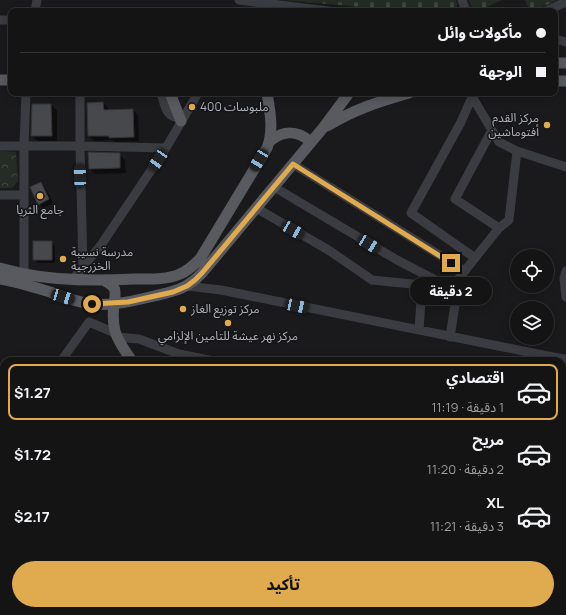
<!DOCTYPE html>
<html lang="ar">
<meta charset="utf-8">
<style>
body{margin:0;font-family:Manrope,"Noto Sans Arabic",sans-serif;background:#212122;color:#f1f3f6;direction:rtl;height:100vh;display:flex;flex-direction:column;font-size:15px;white-space:nowrap}
*{box-sizing:border-box;margin:0}
p{font-size:13px;color:#9d9ea0}
.icon{flex:none;width:22px;height:22px;fill:none;stroke:currentColor;stroke-width:2;stroke-linecap:round;stroke-linejoin:round}
.map{position:relative;flex:1;overflow:hidden;direction:ltr}
.panel{position:absolute;left:0px;top:357px;width:566px;height:258px;display:flex;flex-direction:column;background:#141415;border-radius:12px 12px 0 0;box-shadow:0 2px 10px #0003,0 0 0 1px #333334;direction:rtl}
.panel>*{flex:none}
.hud{position:absolute;left:8px;top:8px;width:550px;height:88px;border-radius:8px;box-shadow:0 2px 10px #0003,0 0 0 1px #333334;direction:rtl;display:grid;align-content:center;height:88px;padding:0 12px;background:#141415}
.buttons{position:absolute;left:510px;top:249px;display:grid;gap:8px}
.buttons a{display:grid;place-items:center;width:44px;height:44px;border-radius:50%;background:#141415;box-shadow:0 2px 10px #0003,0 0 0 1px #333334;font-size:20px}
.end{position:absolute;width:18px;height:18px;margin:-9px;border:5px solid #e0aa4e;background:#111;box-shadow:0 0 0 2px #111}
.from{border-radius:50%}
.bubble{position:absolute;height:28px;border-radius:14px;background:#141415;box-shadow:0 2px 10px #0003,0 0 0 1px #333334;font-size:13px;font-weight:700;line-height:28px;text-align:center;direction:rtl}
.car{position:absolute;width:12px;height:24px;margin:-12px -6px;border-radius:5px;box-shadow:0 0 3px 1px #0007;background:linear-gradient(#222 24%,#8ab4d8 0 40%,#222 0 76%,#8ab4d8 0 86%,#222 0)}
.hud b{display:flex;align-items:center;gap:14px;height:38px;font-size:15px}
.hud b+b{border-top:1px solid #333334}
.hud i{width:10px;height:10px;background:#f1f3f6}
ul{padding:7px 0 0;list-style:none}
li{display:flex;align-items:center;gap:12px;height:56px;margin:0 8px 6px;padding:0 4px;border:2px solid transparent;border-radius:8px}
li div{flex:1}
li b{display:block;font-size:15px}
li em{font-style:normal;font-weight:700}
li.selected{border-color:#e0aa4e}
li>.icon{width:36px;height:36px;stroke-width:1.5}
.action{display:flex;gap:8px;margin-top:auto;padding:8px 12px}
.action a{flex:1;height:46px;border-radius:24px;background:#e0aa4e;color:#111;font-size:16px;font-weight:700;line-height:46px;text-align:center}
.map>svg:first-child{display:block}
.forest{fill:url(#forest-crowns)}
.cemetery{fill:url(#cemetery-stones)}
.shadow{fill:#0007}
.building{fill:#47484c;stroke:#343438}
.lines{fill:none;stroke-linecap:round;stroke-linejoin:round}
.minor{stroke:#3b3c41;stroke-width:9}
.major{stroke:#585a5f;stroke-width:11}
.highway{stroke:#686b71;stroke-width:13}
.route{stroke:#e0aa4e;stroke-width:5}
.poi-dot{fill:#e0aa4e;stroke:#151517;stroke-width:1.5}
.labels{text-anchor:middle;stroke-width:3;stroke-linejoin:round;paint-order:stroke}
.poi-label{font-size:12px;fill:#aeb2ba;stroke:#151517;text-anchor:start}
</style>
<div class="map">
<svg width="566" height="615" viewBox="0 0 566 615">
<defs>
<pattern id="forest-crowns" width="20" height="18" patternUnits="userSpaceOnUse"><rect width="20" height="18" fill="#242c25"/><path d="M2 6a3 3 0 1 1 6 0M12 15a3 3 0 1 1 6 0" fill="none" stroke="#414843"/></pattern>
<pattern id="cemetery-stones" width="16" height="16" patternUnits="userSpaceOnUse"><rect width="16" height="16" fill="#242c25"/><path d="M2 7V4a2 2 0 0 1 4 0v3zM10 15v-3a2 2 0 0 1 4 0v3z" fill="#414843"/></pattern>
</defs>
<rect width="100%" height="100%" fill="#1a1a1c"/>
<path class="forest" d="M0 151 16 152 18 181 12 188H0Z"/>
<path class="cemetery" d="M282 0H456L457 4 456 11H406Z
M469 0H502L478 11H473Z
M525 0H558L532 11H530Z"/>
<path class="shadow" d="M103 103 108 108V111L133 110 138 115 139 141 115 142 113 140 94 141 89 136Z
M33 105H51L57 110V141H38L32 136Z
M119 154 125 160 126 173 95 174 90 169Z
M41 183 45 187 53 203 43 208 39 204Z
M51 242 55 246V263H38L34 259Z
M0 517H4V536L0 537Z"/>
<path class="building" d="M103 102 104 110 133 109 134 137 109 138V136H88L87 103Z
M32 104H51L52 136H31Z
M88 152 120 153V168L89 169Z
M41 182 49 199 38 205 30 187Z
M33 241H52V260H33Z"/>
<g class="lines">
<path class="minor" d="M239 0 328 11
M462 0 466 11
M35 11 37 0
M546 11 566 2
M0 20H11
M555 39 566 42
M80 93V146L83 267
M161 93C165 105 165 117 180 118
M470 93 499 142 517 151 566 167
M472 97 461 122 411 213 475 258
M492 130 455 199 499 228
M0 146H80L166 148
M293 164 465 271
M274 187 397 260 451 288 499 228 509 220 517 151
M0 195H24
M256 208 330 251 372 280 451 288 457 292 450 337
M566 271 564 278 566 297
M24 274V146L26 93
M73 279 101 245 166 148 198 93
M187 286 221 290 558 358 566 359
M419 330 422 285
M117 337 139 339 179 354 175 361
M179 354 213 361
M61 361 89 322 115 333
M0 405 4 407
M0 441 4 437
M0 474 4 478
M0 507 4 510
M0 541 4 544
M0 571 4 574
M232 611 241 615
M367 611 377 615
M38 615 41 611
M129 615 131 611
M160 615 162 611
M193 615 195 611
M259 615 261 611
M292 615 294 611
M327 615 329 611
M392 615 394 611
M434 615 436 611"/>
<path class="major" d="M555 63H566
M0 80H11
M555 81H566
M170 93 181 121
M327 126C355 109 378 102 409 93
M270 141C284 130 297 130 311 142
M0 268C8 270 16 272 24 274 60 281 98 281 135 279 150 279 166 280 180 274 188 271 194 265 200 259L267 148C274 131 270 111 267 93
M0 279C17 282 33 287 50 292 63 297 77 302 91 304 112 306 134 301 154 296 175 291 187 289 202 273L323 128 349 93
M105 281C117 287 116 291 114 304 113 312 113 323 115 331 118 342 126 352 132 361
M68 615 69 611"/>
<path class="highway" d="M0 614 4 615"/>
</g>
<g class="lines">
<path class="route" d="M92 304 128 302 173 292 187 286 195 280 202 273 293 164 451 263"/>
</g>
<g class="poi-dot">
<circle cx="192" cy="107" r="4"/>
<circle cx="547" cy="125" r="4"/>
<circle cx="40" cy="196" r="4"/>
<circle cx="63" cy="259" r="4"/>
<circle cx="183" cy="309" r="4"/>
<circle cx="228" cy="323" r="4"/>
</g>
<g class="labels">
<g class="poi-label">
<text x="200" y="111">ملبوسات 400</text>
<text x="539" y="122" text-anchor="end">مركز القدم<tspan x="539" dy="14">أفتوماشين</tspan></text>
<text x="40" y="214" text-anchor="middle">جامع الثريا</text>
<text x="71" y="256">مدرسة نسيبة<tspan x="71" dy="14">الخزرجية</tspan></text>
<text x="191" y="313">مركز توزيع الغاز</text>
<text x="228" y="340" text-anchor="middle">مركز نهر عيشة للتامين الإلزامي</text>
</g>
</g>
</svg>
<div class="buttons">
<a><svg class="icon" aria-label="locate" viewBox="0 0 24 24"><circle cx="12" cy="12" r="6"/><path d="M12 2v4M12 18v4M2 12h4M18 12h4"/></svg></a>
<a><svg class="icon" aria-label="layers" viewBox="0 0 24 24"><path d="M12 4l9 5-9 5-9-5zM3 14l9 5 9-5"/></svg></a>
</div>
<i class="end from" style="left:92px;top:304px"></i>
<i class="end" style="left:451px;top:263px"></i>
<div class="bubble" style="left:410px;top:277px;width:82px">2 دقيقة</div>
<i class="car" style="left:158px;top:160px;rotate:214deg"></i>
<i class="car" style="left:259px;top:160px;rotate:211deg"></i>
<i class="car" style="left:80px;top:176px;rotate:358deg"></i>
<i class="car" style="left:293px;top:230px;rotate:120deg"></i>
<i class="car" style="left:369px;top:244px;rotate:121deg"></i>
<i class="car" style="left:63px;top:297px;rotate:107deg"></i>
<i class="car" style="left:297px;top:306px;rotate:102deg"></i>
<div class="hud">
<b><i class="from"></i>مأكولات وائل</b>
<b><i></i>الوجهة</b>
</div>
<section class="panel">
<ul>
<li class="selected"><svg class="icon" aria-label="car" viewBox="0 0 24 24"><path d="M5 17H2v-5l4-1 3-4h7l3 4 3 1v5h-3M9 17h6M6 11h13"/><circle cx="7" cy="17" r="2"/><circle cx="17" cy="17" r="2"/></svg><div><b>اقتصادي</b><p>1 دقيقة · 11:19</p></div><em>$1.27</em></li>
<li><svg class="icon" aria-label="car" viewBox="0 0 24 24"><path d="M5 17H2v-5l4-1 3-4h7l3 4 3 1v5h-3M9 17h6M6 11h13"/><circle cx="7" cy="17" r="2"/><circle cx="17" cy="17" r="2"/></svg><div><b>مريح</b><p>2 دقيقة · 11:20</p></div><em>$1.72</em></li>
<li><svg class="icon" aria-label="car" viewBox="0 0 24 24"><path d="M5 17H2v-5l4-1 3-4h7l3 4 3 1v5h-3M9 17h6M6 11h13"/><circle cx="7" cy="17" r="2"/><circle cx="17" cy="17" r="2"/></svg><div><b>XL</b><p>3 دقيقة · 11:21</p></div><em>$2.17</em></li>
</ul>
<div class="action"><a>تأكيد</a></div>
</section>
</div>
